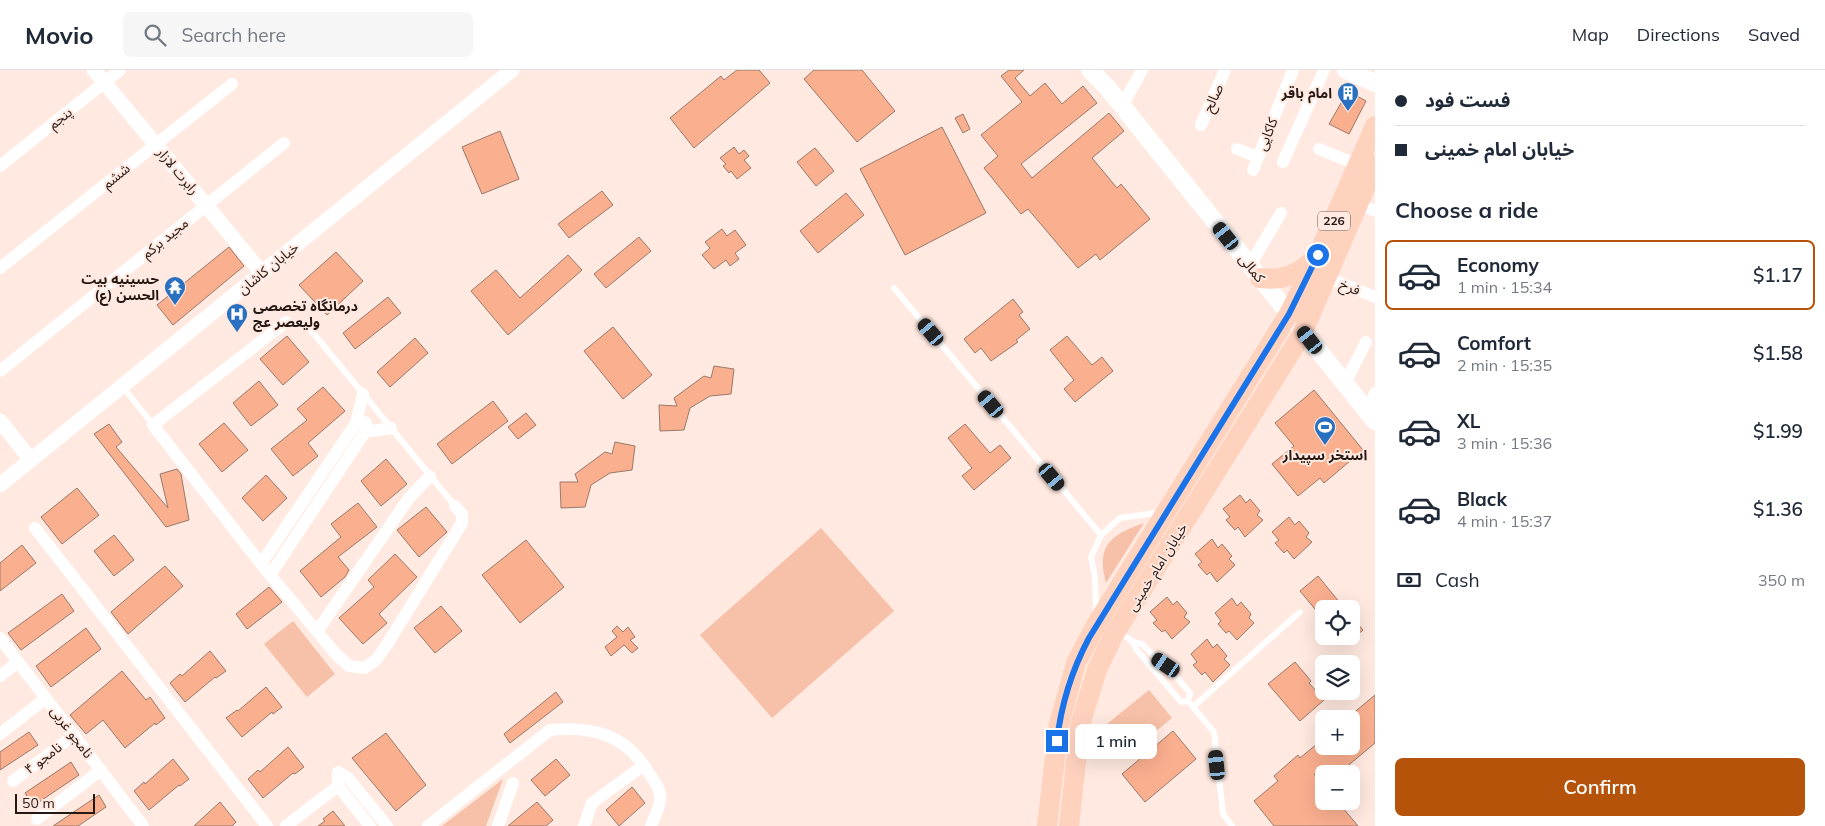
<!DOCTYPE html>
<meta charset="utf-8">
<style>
body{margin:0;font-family:Mulish,"Noto Sans Arabic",sans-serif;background:#f6f6f7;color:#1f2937;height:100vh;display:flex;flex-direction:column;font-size:19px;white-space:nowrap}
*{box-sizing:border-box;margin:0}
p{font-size:16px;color:#747a83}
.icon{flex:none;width:28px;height:28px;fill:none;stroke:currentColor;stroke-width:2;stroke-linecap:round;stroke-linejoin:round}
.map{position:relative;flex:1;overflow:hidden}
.panel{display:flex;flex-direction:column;background:#fff;width:450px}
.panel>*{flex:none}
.top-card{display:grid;align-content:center;height:110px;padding:0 20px;background:#fff}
.tools{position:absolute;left:1315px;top:530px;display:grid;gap:10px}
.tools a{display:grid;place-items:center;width:45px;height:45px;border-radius:8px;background:#fff;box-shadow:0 5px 20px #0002;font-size:25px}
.scale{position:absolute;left:15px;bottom:12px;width:80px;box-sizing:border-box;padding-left:5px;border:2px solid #241813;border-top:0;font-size:14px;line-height:18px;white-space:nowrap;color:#241813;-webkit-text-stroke:4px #ffe9e0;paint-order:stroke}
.end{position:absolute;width:22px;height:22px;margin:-11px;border:6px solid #1a73e8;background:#fff;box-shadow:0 0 0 2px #fff}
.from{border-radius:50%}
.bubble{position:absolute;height:35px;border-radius:8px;background:#fff;box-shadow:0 5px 20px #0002;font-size:16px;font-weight:600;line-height:35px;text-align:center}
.car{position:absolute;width:15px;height:30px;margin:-15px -8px;border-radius:6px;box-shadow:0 0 4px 1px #0007;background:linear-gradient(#222 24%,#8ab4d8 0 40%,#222 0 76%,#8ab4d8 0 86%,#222 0)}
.top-card b{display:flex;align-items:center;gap:18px;height:48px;font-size:19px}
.top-card b+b{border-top:1px solid #e0e1e3}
.top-card i{width:12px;height:12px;background:#1f2937}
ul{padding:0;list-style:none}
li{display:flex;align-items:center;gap:15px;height:70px;margin:0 10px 8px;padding:0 10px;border:2px solid transparent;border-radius:8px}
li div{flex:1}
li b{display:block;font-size:19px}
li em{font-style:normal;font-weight:600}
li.current{border-color:#b45309}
li>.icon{width:45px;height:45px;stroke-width:1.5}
h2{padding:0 20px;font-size:22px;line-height:60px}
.pay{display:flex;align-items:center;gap:12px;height:55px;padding:0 20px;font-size:19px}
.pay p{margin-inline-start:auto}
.action{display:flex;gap:10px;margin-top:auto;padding:10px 20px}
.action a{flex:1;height:58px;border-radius:8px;background:#b45309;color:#fff;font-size:20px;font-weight:600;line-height:58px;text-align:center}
header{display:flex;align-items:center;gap:30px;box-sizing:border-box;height:70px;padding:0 25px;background:#fff;border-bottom:1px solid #e0e1e3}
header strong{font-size:24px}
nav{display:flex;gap:28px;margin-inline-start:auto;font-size:18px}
.search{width:350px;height:45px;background:#f6f6f7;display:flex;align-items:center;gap:12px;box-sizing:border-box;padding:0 18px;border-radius:8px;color:#747a83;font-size:19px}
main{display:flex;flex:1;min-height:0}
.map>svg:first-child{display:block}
.green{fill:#f7c0a8}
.building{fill:#faaf8f;stroke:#98796b}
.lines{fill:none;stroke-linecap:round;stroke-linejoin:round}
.service{stroke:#fff;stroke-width:6}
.minor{stroke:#fff;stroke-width:12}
.tertiary{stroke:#fff;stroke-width:15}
.secondary{stroke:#fff;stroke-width:18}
.primary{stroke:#ffd2be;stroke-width:20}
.route{stroke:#1a73e8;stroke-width:6}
.labels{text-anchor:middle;stroke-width:4;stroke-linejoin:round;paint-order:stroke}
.shield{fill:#ffe9e0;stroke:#665750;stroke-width:1}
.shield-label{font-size:12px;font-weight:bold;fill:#241813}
.poi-label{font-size:14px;font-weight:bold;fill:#241813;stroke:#ffe9e0;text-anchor:end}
.street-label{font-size:14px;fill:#241813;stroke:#ffe9e0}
</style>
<header>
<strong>Movio</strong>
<div class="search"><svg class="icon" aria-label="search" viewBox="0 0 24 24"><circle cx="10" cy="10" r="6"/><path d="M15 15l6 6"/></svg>Search here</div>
<nav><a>Map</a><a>Directions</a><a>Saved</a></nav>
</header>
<main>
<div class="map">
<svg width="1375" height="756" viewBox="0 0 1375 756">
<rect width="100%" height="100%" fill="#ffe9e0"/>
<path class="green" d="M1144 453 1106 513C1096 476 1110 465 1144 453Z
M821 458 894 541 772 648 700 565Z
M293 551 335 604 307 627 264 574Z
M1149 620 1172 648 1125 687 1102 658Z
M503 709 486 756H442Z"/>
<path class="building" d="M737 0H759L770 13 694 78 670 48 721 6 724 10Z
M814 0H862L895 41 857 72 804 9Z
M1009 0H1024L1015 8 1030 26 1045 13 1062 34 1083 16 1097 33 1021 94 1032 108 1109 43 1124 61 1092 88 1117 118 1121 114 1150 149 1100 190 1096 184 1078 198 1028 139 1021 144 984 98 998 86 981 65 1022 32 1001 6Z
M1348 21 1366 31 1349 64 1329 54Z
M963 44 970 59 963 63 955 48Z
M942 57 986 143 905 185 860 99Z
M500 61 519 109 482 124 462 77Z
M734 77 739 84 744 80 749 86 744 90 751 98 737 109 731 101 729 103 723 96 726 94 720 88Z
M815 78 834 101 816 116 797 92Z
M602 121 613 135 569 168 558 154Z
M846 123 864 145 818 183 800 161Z
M722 159 727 166 735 160 746 175 735 183 739 189 730 196 726 190 714 199 702 185 710 178 705 172Z
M639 167 651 181 606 218 594 204Z
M229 177 244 196 173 255 157 235Z
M336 182 363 211 327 245 299 215Z
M568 185 582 200 508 265 471 221 496 200 520 228Z
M388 227 401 243 355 279 343 263Z
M1013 229 1023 242 1019 245 1030 259 1016 270 1018 272 991 291 981 278 975 283 964 269Z
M613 257 652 305 623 329 584 281Z
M287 266 309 292 283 315 260 289Z
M1067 266 1092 295 1102 287 1113 301 1075 332 1064 319 1074 310 1050 280Z
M415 268 428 283 390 317 377 302Z
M714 296 734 299 731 324 710 326 690 338 684 360 660 361 659 335 677 336 674 328 704 306 711 308Z
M259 311 278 335 251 356 233 333Z
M323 317 345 341 308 373 318 386 293 406 271 379 307 350 297 339Z
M1314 320 1363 380 1324 413 1320 408 1298 426 1272 394 1294 376 1275 353Z
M493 331 508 351 452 394 437 374Z
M526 343 536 355 518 369 508 357Z
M224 353 248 380 222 402 199 374Z
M109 354 122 372 116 377 168 438 160 404 177 399 181 404 189 450 166 457 94 364Z
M965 354 990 383 1000 375 1011 388 974 420 962 406 972 398 948 368Z
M615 372 635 376 632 400 610 403 591 415 585 437 561 438 560 412H578L575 404 605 382 612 384Z
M386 389 407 414 381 436 361 411Z
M266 405 287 428 263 451 242 428Z
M77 418 99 445 62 474 41 447Z
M1240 425 1246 433 1250 429 1260 441 1257 445 1263 450 1245 467 1238 457 1235 460 1226 450 1230 447 1223 439Z
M358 433 377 457 338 487 349 500 345 507 321 527 300 501 341 467 331 454Z
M426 437 447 462 419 487 397 460Z
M1289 447 1295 455 1299 451 1309 463 1306 467 1312 472 1294 489 1287 480 1284 483 1275 473 1279 470 1272 462Z
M114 465 134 490 114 506 94 481Z
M1212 469 1218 478 1222 474 1232 486 1229 489 1235 495 1217 512 1210 502 1207 505 1198 495 1202 492 1195 484Z
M526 470 564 517 520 553 482 505Z
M22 475 36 493 0 521V493Z
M395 484 417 507 379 544 387 553 363 574 339 548 374 517 368 510Z
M165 496 183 516 128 564 111 542Z
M1318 506 1345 539H1324V550L1300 521Z
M269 517 282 532 247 559 236 544Z
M62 524 74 541 21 580 8 563Z
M1167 527 1173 535 1177 531 1187 543 1184 547 1190 552 1172 569 1165 560 1162 562 1153 553 1157 550 1150 542Z
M1232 528 1237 536 1241 532 1251 544 1249 548 1254 553 1237 570 1229 561 1226 563 1218 554 1221 551 1215 543Z
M441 536 462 561 435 583 414 558Z
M1351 546 1363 560 1351 570Z
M617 556 623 562 628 557 635 567 630 570 638 578 632 583 624 575 611 586 605 577 617 567 612 561Z
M86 558 101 579 51 617 36 596Z
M1207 569 1213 578 1217 574 1227 586 1224 589 1230 595 1213 612 1205 602 1202 605 1193 595 1197 592 1191 584Z
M210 581 226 601 216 608 215 607 185 632 170 613 180 604 182 606Z
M1295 592 1311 611 1309 613 1324 630 1300 651 1268 614Z
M122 601 146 630 150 627 165 648 156 655 155 653 125 678 103 650 86 664 70 645Z
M266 617 282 637 273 644 272 642 242 667 226 648 237 640 238 641Z
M556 622 563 632 510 673 504 664Z
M1375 625V673L1338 704H1314L1324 716V731H1337L1358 756H1274L1254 731 1278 711 1274 706 1298 685 1300 688 1324 668V676H1351V645Z
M1173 661 1196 689 1145 732 1122 704Z
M29 662 38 675 0 700V682Z
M386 663 426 715 396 741 352 688Z
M288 677 304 697 295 704 293 703 263 728 248 709 258 700 260 702Z
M173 689 189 709 180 716 179 715 149 740 134 721 144 712 145 714Z
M556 689 570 705 545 726 531 710Z
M71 692 79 705 33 736 25 723Z
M632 717 645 733 619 756 606 740Z
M99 725 106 737 78 756H53Z
M220 732 236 752 232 756H194Z
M537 732 553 750 546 756H508Z
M333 741 345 756H318L325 751 323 749Z"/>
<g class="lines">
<path class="service" d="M894 218 1101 465
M286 252 303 253 310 259 455 436
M123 317 153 355
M1096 544 1095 507 1091 487 1101 465 1120 448 1162 442
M1118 561 1133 572 1142 574 1155 587 1166 595 1190 623 1188 631
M1133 572 1136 579 1181 632 1188 631
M1188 631 1214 662 1223 744 1232 756
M1193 637 1300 542"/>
<path class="minor" d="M1122 36 1142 0
M1201 55 1225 0
M1237 79 1258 87
M1319 79 1358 95
M1283 92 1324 0
M0 96 120 0
M1253 100 1293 0
M1358 134 1375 141
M1250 195 1281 143
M0 198 232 14
M1326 207 1375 227
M286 252 153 355 261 494 335 583 349 596 364 598 376 590 388 573 462 453V444L455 436
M0 301 284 73
M1345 313 1366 272
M1368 342 1375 323
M365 362 391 358
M35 458 267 756
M261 494 356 353 363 324
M270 505 365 362 367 356 365 352 361 351 356 353
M318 560 409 428 430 406
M0 568 143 756
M0 606 18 592
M0 664 46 628
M13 711 74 665
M37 749 101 700
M286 756 338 716
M370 756 338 716V702L348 708 387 756
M428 756 550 660C593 656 625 664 649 703 655 712 661 719 660 731 659 739 654 748 651 756
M498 756 513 713
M584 756 592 733 644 695"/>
<path class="tertiary" d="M94 0 262 203
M0 351 31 390
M0 415 512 0"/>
<path class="secondary" d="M1090 0 1107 17 1375 351
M1346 0 1375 13"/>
<path class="primary" d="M1260 208C1282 211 1297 205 1313 190
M1047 756 1059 654 1076 593 1096 555 1289 244 1318 185 1375 56
M1069 756 1080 655 1097 600 1113 566 1301 266 1375 95"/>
</g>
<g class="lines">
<path class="route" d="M1057 671C1061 635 1072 600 1089 568L1289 244 1318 185"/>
</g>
<defs>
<g id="building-pin" transform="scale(1.125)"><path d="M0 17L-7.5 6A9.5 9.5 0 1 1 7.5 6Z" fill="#2970c1" stroke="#ffe9e0"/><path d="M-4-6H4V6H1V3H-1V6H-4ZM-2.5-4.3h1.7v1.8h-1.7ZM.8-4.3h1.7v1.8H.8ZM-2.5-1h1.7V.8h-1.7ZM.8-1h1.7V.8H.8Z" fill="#fff"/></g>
<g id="temple-pin" transform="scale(1.125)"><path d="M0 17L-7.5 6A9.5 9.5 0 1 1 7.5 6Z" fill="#2970c1" stroke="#ffe9e0"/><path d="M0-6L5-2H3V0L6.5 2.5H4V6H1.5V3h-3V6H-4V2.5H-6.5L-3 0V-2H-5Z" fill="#fff"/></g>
<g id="hospital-pin" transform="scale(1.125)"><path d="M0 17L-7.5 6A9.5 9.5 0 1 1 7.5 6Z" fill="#2970c1" stroke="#ffe9e0"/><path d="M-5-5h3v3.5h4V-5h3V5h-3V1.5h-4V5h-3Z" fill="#fff"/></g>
<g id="stadium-pin" transform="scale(1.125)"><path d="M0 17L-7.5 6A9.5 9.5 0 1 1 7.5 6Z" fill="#2970c1" stroke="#ffe9e0"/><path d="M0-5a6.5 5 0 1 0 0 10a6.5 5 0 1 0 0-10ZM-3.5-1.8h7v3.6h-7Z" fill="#fff"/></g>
</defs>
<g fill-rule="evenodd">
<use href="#building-pin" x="1348" y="23"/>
<use href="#temple-pin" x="175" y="217"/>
<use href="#hospital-pin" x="237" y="244"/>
<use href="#stadium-pin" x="1325" y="357"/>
</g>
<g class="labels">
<rect class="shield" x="1318" y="141.5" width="32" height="19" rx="4"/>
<g class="shield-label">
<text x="1334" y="155">226</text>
</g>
<g class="poi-label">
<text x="1332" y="28">امام باقر</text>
<text x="159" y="214">حسینیه بیت<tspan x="159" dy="16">الحسن (ع)</tspan></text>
<text x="253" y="241" text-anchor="start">درمانگاه تخصصی<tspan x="253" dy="16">ولیعصر عج</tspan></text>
<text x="1325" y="390" text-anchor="middle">استخر سپیدار</text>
</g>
<g class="street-label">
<text transform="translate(1213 28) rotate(-66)" y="5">صالح</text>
<text transform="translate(60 48) rotate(-39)" y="5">پنجم</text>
<text transform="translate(1267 64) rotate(-68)" y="5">کاکایی</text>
<text transform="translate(178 101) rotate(50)" y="5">رابرت لازار</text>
<text transform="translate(116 106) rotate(-39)" y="5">ششم</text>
<text transform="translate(165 168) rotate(-39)" y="5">مجید برکم</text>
<text transform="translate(268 198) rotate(-39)" y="5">خیابان کاشان</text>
<text transform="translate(1252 198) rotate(51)" y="5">کمالی</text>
<text transform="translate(1350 217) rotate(22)" y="5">فرخ</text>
<text transform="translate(1157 497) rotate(-58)" y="5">خیابان امام خمینی</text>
<text transform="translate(72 662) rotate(53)" y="5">نامجو غربی</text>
<text transform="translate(43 688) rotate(-37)" y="5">نامجو ۴</text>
</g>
</g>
</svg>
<div class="tools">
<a><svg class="icon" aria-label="locate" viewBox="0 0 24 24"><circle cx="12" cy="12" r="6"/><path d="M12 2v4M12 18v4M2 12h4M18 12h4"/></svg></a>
<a><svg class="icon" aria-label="layers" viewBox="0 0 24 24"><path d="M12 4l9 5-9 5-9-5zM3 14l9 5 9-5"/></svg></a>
<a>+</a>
<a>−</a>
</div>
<div class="scale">50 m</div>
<i class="end from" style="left:1318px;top:185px"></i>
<i class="end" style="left:1057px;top:671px"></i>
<div class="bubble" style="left:1075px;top:654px;width:82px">1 min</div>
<i class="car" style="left:1226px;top:166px;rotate:321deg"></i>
<i class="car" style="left:931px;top:262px;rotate:320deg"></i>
<i class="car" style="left:1310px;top:270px;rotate:322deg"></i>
<i class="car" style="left:991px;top:334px;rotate:320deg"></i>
<i class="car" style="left:1052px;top:407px;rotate:140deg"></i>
<i class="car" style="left:1166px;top:595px;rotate:304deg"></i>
<i class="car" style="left:1217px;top:695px;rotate:354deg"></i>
</div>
<section class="panel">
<div class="top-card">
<b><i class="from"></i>فست فود</b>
<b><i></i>خیابان امام خمینی</b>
</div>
<h2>Choose a ride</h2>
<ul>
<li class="current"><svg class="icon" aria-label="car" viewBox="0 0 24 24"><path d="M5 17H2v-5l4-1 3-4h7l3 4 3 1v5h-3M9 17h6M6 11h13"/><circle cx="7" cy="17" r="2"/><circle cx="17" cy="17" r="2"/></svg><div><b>Economy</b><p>1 min · 15:34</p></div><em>$1.17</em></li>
<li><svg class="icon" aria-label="car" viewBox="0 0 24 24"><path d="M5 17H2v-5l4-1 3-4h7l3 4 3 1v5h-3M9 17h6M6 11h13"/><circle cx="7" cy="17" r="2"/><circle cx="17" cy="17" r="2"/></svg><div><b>Comfort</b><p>2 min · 15:35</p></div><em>$1.58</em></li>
<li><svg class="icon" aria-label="car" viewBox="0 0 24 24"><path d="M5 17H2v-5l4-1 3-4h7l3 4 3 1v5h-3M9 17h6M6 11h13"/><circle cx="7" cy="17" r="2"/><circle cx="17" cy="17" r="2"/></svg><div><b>XL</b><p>3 min · 15:36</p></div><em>$1.99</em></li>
<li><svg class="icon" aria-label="car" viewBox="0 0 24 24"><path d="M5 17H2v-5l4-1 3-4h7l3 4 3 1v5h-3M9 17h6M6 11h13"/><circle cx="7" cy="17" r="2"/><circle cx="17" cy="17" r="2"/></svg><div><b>Black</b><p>4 min · 15:37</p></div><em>$1.36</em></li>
</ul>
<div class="pay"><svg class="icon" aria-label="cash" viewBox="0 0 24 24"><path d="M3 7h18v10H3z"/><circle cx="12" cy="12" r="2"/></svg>Cash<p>350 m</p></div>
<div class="action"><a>Confirm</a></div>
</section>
</main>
